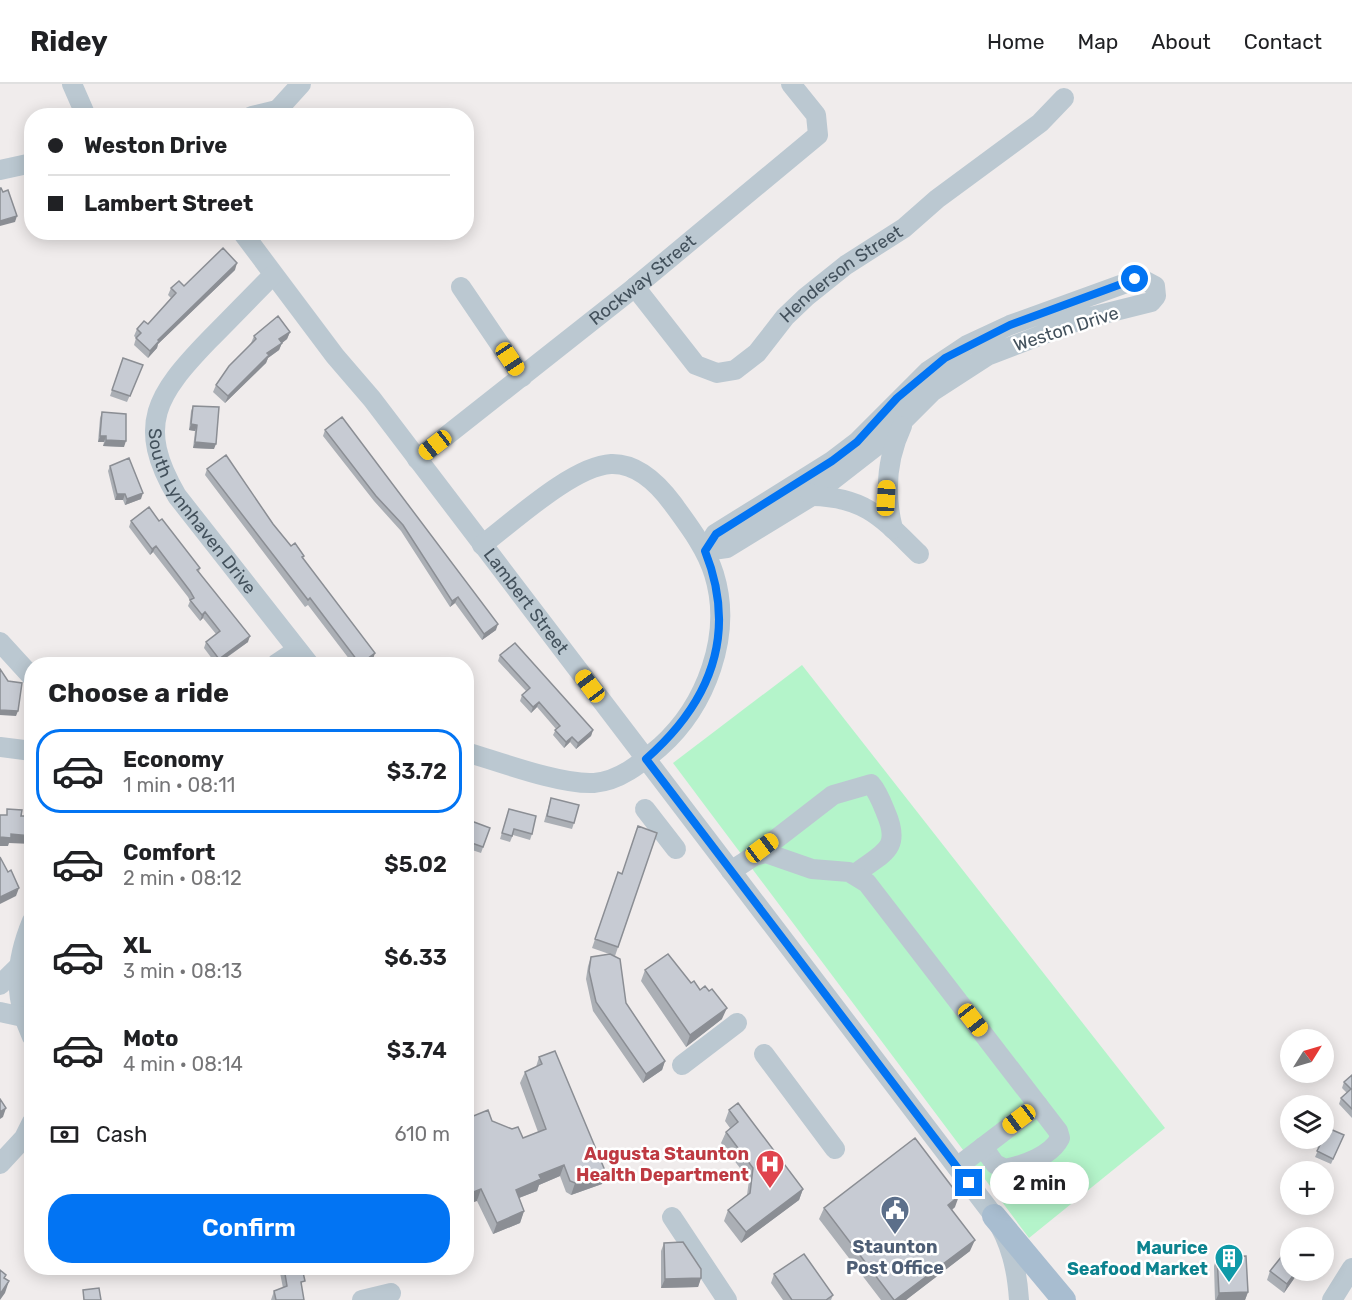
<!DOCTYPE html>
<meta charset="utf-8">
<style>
body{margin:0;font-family:Rubik,sans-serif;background:#f6f6f6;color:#202124;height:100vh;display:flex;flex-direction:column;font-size:22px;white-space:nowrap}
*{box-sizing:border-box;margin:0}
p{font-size:20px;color:#757577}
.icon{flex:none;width:33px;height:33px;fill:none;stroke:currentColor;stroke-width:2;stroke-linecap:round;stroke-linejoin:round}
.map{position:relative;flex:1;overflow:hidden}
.sheet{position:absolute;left:24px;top:573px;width:450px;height:618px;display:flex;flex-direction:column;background:#fff;border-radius:24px;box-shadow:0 3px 15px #0003}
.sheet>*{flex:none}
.top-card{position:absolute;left:24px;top:24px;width:450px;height:132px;border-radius:24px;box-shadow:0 3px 15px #0003;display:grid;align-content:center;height:132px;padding:0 24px;background:#fff}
.needle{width:39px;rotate:53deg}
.buttons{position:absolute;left:1280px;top:945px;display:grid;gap:12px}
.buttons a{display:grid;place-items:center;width:54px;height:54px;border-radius:50%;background:#fff;box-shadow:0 3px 15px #0003;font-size:30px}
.end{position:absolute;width:27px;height:27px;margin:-14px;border:8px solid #0274f3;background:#fff;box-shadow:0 0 0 3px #fff}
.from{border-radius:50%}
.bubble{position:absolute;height:42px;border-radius:21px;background:#fff;box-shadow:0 3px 15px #0003;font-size:20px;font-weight:600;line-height:42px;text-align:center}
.car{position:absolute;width:18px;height:36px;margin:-18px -9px;border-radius:8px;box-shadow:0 0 4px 2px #0007;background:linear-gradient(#f5c518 24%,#345 0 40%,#f5c518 0 76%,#345 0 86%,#f5c518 0)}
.top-card b{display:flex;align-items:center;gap:21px;height:57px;font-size:22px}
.top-card b+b{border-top:2px solid #e0e0e0}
.top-card i{width:15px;height:15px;background:#202124}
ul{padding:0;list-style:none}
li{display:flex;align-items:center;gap:18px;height:84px;margin:0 12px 9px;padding:0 12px;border:3px solid transparent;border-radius:24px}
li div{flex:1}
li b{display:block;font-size:22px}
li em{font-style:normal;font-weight:600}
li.active{border-color:#0274f3}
li>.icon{width:54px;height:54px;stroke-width:1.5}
h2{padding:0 24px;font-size:27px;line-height:72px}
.pay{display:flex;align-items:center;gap:15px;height:66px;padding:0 24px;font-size:22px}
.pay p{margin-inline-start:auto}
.action{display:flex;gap:12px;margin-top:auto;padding:12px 24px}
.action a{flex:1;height:69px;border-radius:24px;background:#0274f3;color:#fff;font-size:24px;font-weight:600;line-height:69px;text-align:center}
header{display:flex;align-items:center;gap:36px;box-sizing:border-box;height:84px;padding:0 30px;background:#fff;border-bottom:2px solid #e0e0e0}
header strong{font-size:28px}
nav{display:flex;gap:33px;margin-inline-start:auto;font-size:21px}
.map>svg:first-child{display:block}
.green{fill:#b4f4ca}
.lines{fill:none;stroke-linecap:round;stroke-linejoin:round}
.minor{stroke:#bbc8d1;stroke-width:20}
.major{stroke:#a8bdd0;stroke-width:24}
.wall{fill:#abafb5}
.shaded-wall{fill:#8b8e94}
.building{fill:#c7cbd3;stroke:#8b8e94;stroke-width:1.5}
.route{stroke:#0274f3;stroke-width:8}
.labels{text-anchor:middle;stroke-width:5;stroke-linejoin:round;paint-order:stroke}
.street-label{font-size:18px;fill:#43515c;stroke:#fff}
.health-label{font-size:18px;font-weight:bold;fill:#be3a42;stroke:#fff;text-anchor:end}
.service-label{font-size:18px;font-weight:bold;fill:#4e5e75;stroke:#fff}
.culture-label{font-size:18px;font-weight:bold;fill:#0d838f;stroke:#fff;text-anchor:end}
</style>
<header>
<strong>Ridey</strong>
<nav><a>Home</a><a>Map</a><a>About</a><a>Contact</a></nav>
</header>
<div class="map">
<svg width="1352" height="1216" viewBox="0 0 1352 1216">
<rect width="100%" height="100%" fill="#f0ecec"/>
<path class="green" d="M802 581 1165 1044 1029 1154 673 679Z"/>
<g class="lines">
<g class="minor">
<path d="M72 0 86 32"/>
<path d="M252 32 277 26"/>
<path d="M272 32 301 0"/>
<path d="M0 86 32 79"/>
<path id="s1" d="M242 148 335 272 372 315 994 1132C1011 1159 1017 1185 1019 1216"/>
<path id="s2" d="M273 191C252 212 231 234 209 256 157 310 135 341 177 412L309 580"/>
<path d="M1140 194 1155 202 1156 212 1151 218 1083 235 987 272 933 307 884 356 812 412 727 464 705 467 715 450 832 377 857 358 928 287 967 261 1010 241Z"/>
<path d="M461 203 522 293"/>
<path id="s3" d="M635 203 696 281 717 289 735 286 757 269 785 233 806 213 846 181 904 144 937 115 1040 39 1064 14"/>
<path id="s4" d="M417 375 635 203 818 51 816 31 791 0"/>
<path d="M810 409 812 412C866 413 883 435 919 470"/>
<path d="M893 445C884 409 886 376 902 342"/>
<path d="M0 558 32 593"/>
<path d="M276 580 297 566"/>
<path d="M0 663 32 667"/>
<path d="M466 668C500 678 561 701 594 699 620 697 641 679 660 663 706 622 733 551 714 490 706 464 689 442 673 420 659 401 638 379 611 380 573 382 514 437 482 461"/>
<path d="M645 725 676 765"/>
<path d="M754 772 833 711 871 700C878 708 882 719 886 729 902 766 882 769 855 790"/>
<path d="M731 787 754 772 766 769 812 785 849 788 867 799 1038 1021 1058 1047 1060 1054C1051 1072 1024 1081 1005 1085L995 1080 983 1063"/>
<path d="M32 837C15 878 13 911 32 953"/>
<path d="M0 901 17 884"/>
<path d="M0 928 23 933"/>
<path d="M764 970 835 1065"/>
<path d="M682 981 737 939"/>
<path d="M0 1080 24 1054 32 1038"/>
<path d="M957 1083 1038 1021"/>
<path d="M672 1133 727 1216"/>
<path d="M362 1216 391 1209"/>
<path d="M1332 1216 1352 1184"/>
</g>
<path class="major" d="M994 1132 1064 1216"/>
</g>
<path class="wall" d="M235 186 158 260 157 264 148 274 134 261 136 254 134 252 137 245 148 240 171 214 168 211 171 204 184 202Z
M290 248 287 255 282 259 279 266 268 274 266 279 225 319 213 308 216 301 251 259 254 252Z
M123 274 143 281 127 318 110 312Z
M193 322 214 365 193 364 195 347 189 346 191 327Z
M102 328 124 363 103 362 104 358H98L100 334Z
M325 346 496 546 482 556 455 519 450 523 401 447 374 417 323 352Z
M110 382 141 415 125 421 123 416H115L108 387Z
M207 385 273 440 291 462 304 472 303 475 373 575 366 580H353L308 521 305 523 205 391Z
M131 437H159L200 484 199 488 248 558 218 580H216L204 564 206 558 216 550 203 534 200 537 188 522 190 517 188 513 153 468 150 471 129 443Z
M500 571 593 646 591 652 576 665 570 658 564 664 553 651 556 645 537 623 531 629 520 617 522 611 526 607 498 577Z
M551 714 574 739 572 745 544 738Z
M509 725 532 750 530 756 513 751 510 758 500 755Z
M466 735 490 744 481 769 466 764Z
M657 749 615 872 592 864 618 788 622 790Z
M591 873 665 977 662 986 643 999 593 927 586 895 588 882Z
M645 886 691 899 722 935 686 963 641 897Z
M539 973 602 1100 571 1111 566 1108 560 1092 539 1101 537 1107 519 1114 524 1127 520 1139 493 1150 477 1117 492 1037 523 1054 538 1048 520 999 525 988 536 983Z
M1352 991V1034L1339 1020 1341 1014 1347 1009 1342 1004 1344 998Z
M729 1026 803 1105 799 1116 741 1159 724 1137 728 1126 747 1111 749 1096 721 1059 726 1048 730 1044 725 1037Z
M1344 1051 1331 1080 1315 1073 1319 1064 1306 1058 1307 1054H1323Z
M955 1123 952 1126 970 1167 906 1216H881L819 1135 824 1124Z
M664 1159 701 1194 698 1203 661 1204V1167Z
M1217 1173 1248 1208 1245 1216H1215L1214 1182Z
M279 1184H302V1205L304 1216H271L274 1207 283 1204Z
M1300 1186 1284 1209 1267 1196 1270 1187Z
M774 1190 833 1211 831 1216H783L771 1199Z"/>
<path class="shaded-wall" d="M17 132 15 138 0 142V137Z
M237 179 235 186 158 260 157 264 148 274 150 267 158 256Z
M290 248 287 255 282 259 279 266 268 274 266 279 225 319 228 312 279 255Z
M191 340 197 341 195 347 189 346Z
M100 352H106L104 358H98Z
M106 356 126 357 124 363 103 362Z
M195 358 216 360 214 365 193 364Z
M143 409 141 415 125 421 127 415Z
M117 410H125L123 416H115Z
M156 462 153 468 150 471 152 465Z
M458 513 455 519 450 523 452 517Z
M205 528 203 534 200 537 202 531Z
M498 540 496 546 482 556 484 550Z
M250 552 248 558 217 580 219 575Z
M375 569 373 575 366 580H360Z
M539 618 537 623 531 629 533 623Z
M0 626 18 627 16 632 0 631Z
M593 646 591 652 576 665 578 659Z
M572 653 570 658 564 664 566 658Z
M11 750 32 752V760L9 759 8 762H0V753Z
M19 804 16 812 0 820V813Z
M727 924 722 935 686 963 690 951Z
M665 977 662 986 643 999 646 990Z
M6 1024 3 1033 0 1035V1028Z
M564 1081 560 1092 539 1101 537 1107 511 1117 516 1106 539 1091Z
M606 1089 602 1100 571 1111 575 1099Z
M481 1105 477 1117 466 1121V1111Z
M803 1105 799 1116 741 1159 746 1148Z
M959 1112 955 1123 944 1132 948 1121Z
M524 1127 520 1139 493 1150 497 1139Z
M975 1156 970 1167 906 1216H895Z
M1297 1186H1300L1284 1209 1287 1200Z
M701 1194 698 1203 661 1204 665 1195Z
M9 1197 5 1209 0 1216V1210Z
M1248 1208 1245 1216H1216L1219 1209Z"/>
<path class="building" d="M0 104H1L3 108 8 106 17 132 0 137Z
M223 164 237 179 158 256 159 257 150 267 136 254 141 249 137 245 144 237 148 240 176 209 171 204 179 197 184 202Z
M278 232 290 248 279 255 282 259 267 269 269 271 228 312 216 301 229 282 256 255 254 252Z
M123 274 143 281 130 312 112 306Z
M193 322 219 323 216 360 195 358 197 341 191 340Z
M102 328 126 330V357L106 356V352H100Z
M342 333 498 540 484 550 458 513 452 517 403 441 376 412 325 346Z
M226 371 273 440 291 462 295 459 304 472 302 473 375 569 360 580 310 514 308 516 207 385Z
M129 374 143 409 127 415 125 410H117L110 382Z
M149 423 159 437 162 435 200 484 197 486 250 552 219 575 206 558 220 547 205 528 202 531 190 516 194 514 190 507 156 462 152 465 131 437Z
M515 559 593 646 578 659 572 653 566 658 555 646 560 642 539 618 533 623 522 611 530 604 500 571Z
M0 585 8 597 22 599 18 627 0 626Z
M551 714 579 721 574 739 547 732Z
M7 725 22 726 21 732H32V752L11 750V754L0 753V731H7Z
M509 725 536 732 532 750 514 745 512 752 502 749Z
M466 735 490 744 483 763 466 757Z
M638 742 657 749 618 863 595 855 618 788 622 790Z
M0 773 8 788 11 786 19 804 0 813Z
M610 870 620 875 626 919 665 977 646 990 596 918 589 887 591 873Z
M668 870 691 899 694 897 700 906 705 902 709 907 712 905 727 924 690 951 645 886Z
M555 967 606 1089 575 1099 570 1097 564 1081 539 1091 541 1095 516 1106 524 1127 497 1139 481 1105 466 1111V1035L488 1026 492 1037 512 1045 518 1043 523 1054 546 1045 525 988 542 980 539 973Z
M1352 991V1025L1341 1014 1351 1005 1344 998Z
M0 1015 6 1024 0 1028Z
M738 1019 803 1105 746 1148 728 1126 750 1109 753 1084 726 1048 738 1038 729 1026Z
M1323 1042 1344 1051 1333 1075 1317 1067 1321 1059 1312 1054H1323Z
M915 1054 959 1112 948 1121 975 1156 895 1216H894L824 1124Z
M466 1143 468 1149V1154L466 1155Z
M683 1158 701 1185V1194L665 1195 664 1159Z
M1290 1162V1186H1297L1287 1200 1270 1187Z
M804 1170 833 1211 826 1216H792L774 1190Z
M1246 1172 1248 1208 1219 1209 1217 1173Z
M284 1184H302L305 1197 301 1198 304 1216H276L274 1207 287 1202Z
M0 1186 6 1191 4 1194 9 1197 0 1210Z
M99 1204 101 1216H84L83 1206Z"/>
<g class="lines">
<path class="route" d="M969 1099 646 675C711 618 738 550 705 467L716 450 832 377 857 358 897 314 945 274 1010 241 1135 195"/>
</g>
<defs>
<g id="hospital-pin" transform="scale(1.5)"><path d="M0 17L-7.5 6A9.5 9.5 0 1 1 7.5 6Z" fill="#e0444e" stroke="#fff"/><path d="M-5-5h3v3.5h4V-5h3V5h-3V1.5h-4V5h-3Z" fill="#fff"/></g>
<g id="civic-pin" transform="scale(1.5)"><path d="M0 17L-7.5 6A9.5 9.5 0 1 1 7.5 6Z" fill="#5c6f8a" stroke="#fff"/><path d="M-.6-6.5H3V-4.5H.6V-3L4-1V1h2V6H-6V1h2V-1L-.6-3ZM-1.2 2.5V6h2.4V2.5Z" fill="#fff"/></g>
<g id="building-pin" transform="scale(1.5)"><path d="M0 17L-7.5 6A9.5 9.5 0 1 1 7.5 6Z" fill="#0f9aa8" stroke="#fff"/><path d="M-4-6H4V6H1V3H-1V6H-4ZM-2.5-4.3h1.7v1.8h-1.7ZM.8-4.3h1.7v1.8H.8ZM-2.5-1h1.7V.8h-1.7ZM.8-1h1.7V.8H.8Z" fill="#fff"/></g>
</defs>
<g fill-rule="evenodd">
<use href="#hospital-pin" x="770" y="1080"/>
<use href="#civic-pin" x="895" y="1126"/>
<use href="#building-pin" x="1229" y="1174"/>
</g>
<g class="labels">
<g class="street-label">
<text dy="6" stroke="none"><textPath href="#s3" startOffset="284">Henderson Street</textPath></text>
<text dy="6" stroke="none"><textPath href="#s4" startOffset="288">Rockway Street</textPath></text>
<text transform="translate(1066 245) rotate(-18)" y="6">Weston Drive</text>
<text dy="6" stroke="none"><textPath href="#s2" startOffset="294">South Lynnhaven Drive</textPath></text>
<text dy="6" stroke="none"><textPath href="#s1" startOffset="466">Lambert Street</textPath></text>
</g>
<g class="health-label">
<text x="749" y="1076">Augusta Staunton<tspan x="749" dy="21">Health Department</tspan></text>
</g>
<g class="service-label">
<text x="895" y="1169">Staunton<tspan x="895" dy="21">Post Office</tspan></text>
</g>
<g class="culture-label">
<text x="1208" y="1170">Maurice<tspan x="1208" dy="21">Seafood Market</tspan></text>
</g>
</g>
</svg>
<div class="buttons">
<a><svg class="needle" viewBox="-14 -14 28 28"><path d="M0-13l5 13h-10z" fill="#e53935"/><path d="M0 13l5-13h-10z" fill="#757577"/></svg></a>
<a><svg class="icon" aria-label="layers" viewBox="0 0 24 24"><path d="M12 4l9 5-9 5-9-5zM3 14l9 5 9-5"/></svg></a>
<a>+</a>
<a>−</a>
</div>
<i class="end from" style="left:1135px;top:195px"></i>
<i class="end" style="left:969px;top:1099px"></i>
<div class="bubble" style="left:990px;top:1078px;width:99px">2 min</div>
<i class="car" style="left:510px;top:275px;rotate:146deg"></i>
<i class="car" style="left:435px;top:361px;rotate:232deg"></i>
<i class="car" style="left:886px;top:414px;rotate:3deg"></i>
<i class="car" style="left:590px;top:602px;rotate:323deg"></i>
<i class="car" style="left:762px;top:764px;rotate:53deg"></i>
<i class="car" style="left:973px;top:936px;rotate:142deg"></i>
<i class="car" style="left:1019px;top:1035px;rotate:233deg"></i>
<div class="top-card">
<b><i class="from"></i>Weston Drive</b>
<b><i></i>Lambert Street</b>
</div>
<section class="sheet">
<h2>Choose a ride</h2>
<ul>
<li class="active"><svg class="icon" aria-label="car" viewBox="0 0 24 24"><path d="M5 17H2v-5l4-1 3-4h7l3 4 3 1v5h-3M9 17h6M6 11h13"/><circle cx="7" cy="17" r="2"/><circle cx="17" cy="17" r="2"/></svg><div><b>Economy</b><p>1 min · 08:11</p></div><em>$3.72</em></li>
<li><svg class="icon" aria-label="car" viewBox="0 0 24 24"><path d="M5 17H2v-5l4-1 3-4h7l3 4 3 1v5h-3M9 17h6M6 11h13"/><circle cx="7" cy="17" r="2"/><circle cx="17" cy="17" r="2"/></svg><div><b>Comfort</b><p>2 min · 08:12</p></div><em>$5.02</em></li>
<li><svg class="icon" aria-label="car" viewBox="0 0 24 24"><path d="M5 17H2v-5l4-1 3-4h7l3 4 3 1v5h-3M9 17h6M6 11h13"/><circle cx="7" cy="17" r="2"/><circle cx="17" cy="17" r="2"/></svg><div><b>XL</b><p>3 min · 08:13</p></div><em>$6.33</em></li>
<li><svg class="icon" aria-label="car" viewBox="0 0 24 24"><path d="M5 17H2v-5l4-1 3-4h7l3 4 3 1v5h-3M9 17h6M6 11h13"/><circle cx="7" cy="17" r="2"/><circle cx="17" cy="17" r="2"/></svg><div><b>Moto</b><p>4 min · 08:14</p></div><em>$3.74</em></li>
</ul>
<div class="pay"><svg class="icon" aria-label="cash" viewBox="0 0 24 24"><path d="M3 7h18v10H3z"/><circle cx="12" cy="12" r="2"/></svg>Cash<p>610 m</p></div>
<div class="action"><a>Confirm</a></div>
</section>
</div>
